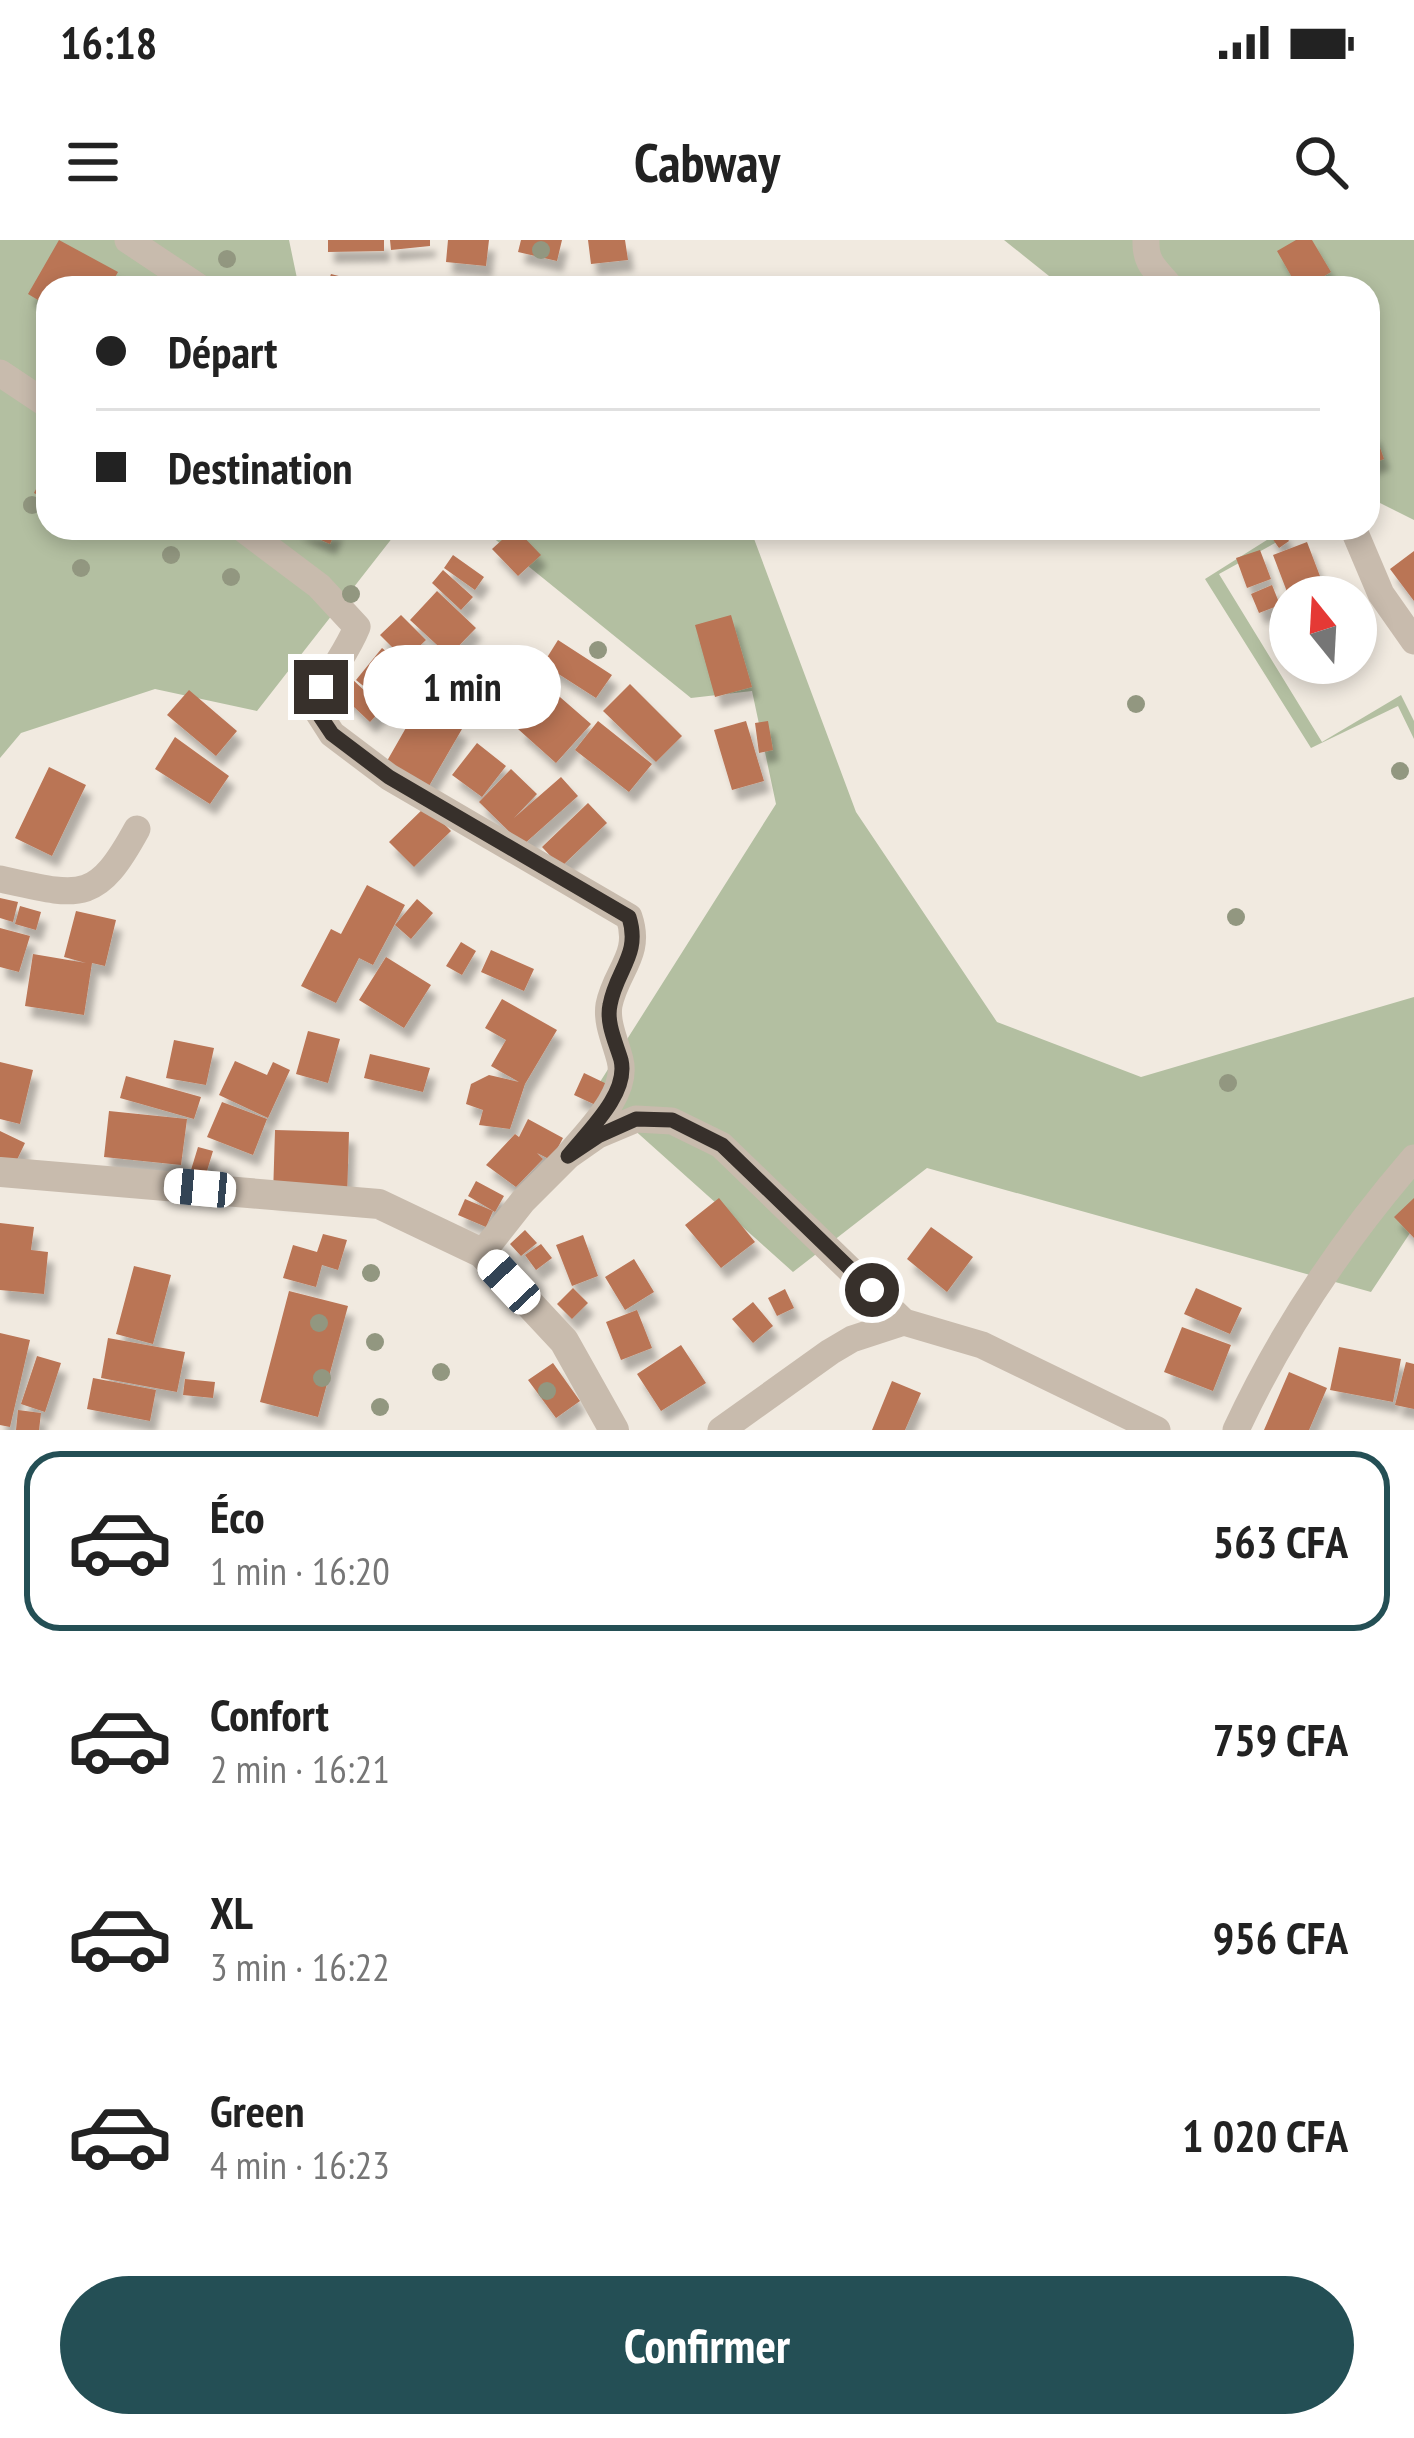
<!DOCTYPE html>
<html lang="fr">
<meta charset="utf-8">
<style>
body{margin:0;font-family:"PT Sans Narrow",sans-serif;background:#f6f6f6;color:#222;height:100vh;display:flex;flex-direction:column;font-size:45px;white-space:nowrap}
*{box-sizing:border-box;margin:0}
p{font-size:39px;color:#767676}
.icon{flex:none;width:66px;height:66px;fill:none;stroke:currentColor;stroke-width:2;stroke-linecap:round;stroke-linejoin:round}
.map{position:relative;height:1190px;overflow:hidden}
.drawer{display:flex;flex-direction:column;background:#fff;flex:1}
.drawer>*{flex:none}
.guide{position:absolute;left:36px;top:36px;width:1344px;height:264px;border-radius:36px;box-shadow:0 6px 18px #0003;display:grid;align-content:center;height:264px;padding:0 60px;background:#fff}
.needle{width:78px;rotate:342deg}
.controls{position:absolute;left:1269px;top:336px;display:grid;gap:24px}
.controls a{display:grid;place-items:center;width:108px;height:108px;border-radius:50%;background:#fff;box-shadow:0 6px 18px #0003;font-size:60px}
.end{position:absolute;width:54px;height:54px;margin:-27px;border:15px solid #37302b;background:#fff;box-shadow:0 0 0 6px #fff}
.from{border-radius:50%}
.bubble{position:absolute;height:84px;border-radius:42px;background:#fff;box-shadow:0 6px 18px #0003;font-size:39px;font-weight:700;line-height:84px;text-align:center}
.car{position:absolute;width:36px;height:72px;margin:-36px -18px;border-radius:15px;box-shadow:0 0 9px 3px #0007;background:linear-gradient(#fff 24%,#345 0 40%,#fff 0 76%,#345 0 86%,#fff 0)}
.guide b{display:flex;align-items:center;gap:42px;height:114px;font-size:45px}
.guide b+b{border-top:3px solid #e0e0e0}
.guide i{width:30px;height:30px;background:#222}
ul{padding:21px 0 0;list-style:none}
li{display:flex;align-items:center;gap:36px;height:180px;margin:0 24px 18px;padding:0 36px;border:6px solid transparent;border-radius:36px}
li div{flex:1}
li b{display:block;font-size:45px}
li em{font-style:normal;font-weight:700}
li.active{border-color:#244f55}
li>.icon{width:108px;height:108px;stroke-width:1.5}
.action{display:flex;gap:24px;margin-top:auto;padding:24px 60px}
.action a{flex:1;height:138px;border-radius:72px;background:#244f55;color:#fff;font-size:48px;font-weight:700;line-height:138px;text-align:center}
.status{display:flex;justify-content:space-between;align-items:center;height:84px;padding:0 60px;background:#fff;direction:ltr}
.status svg{height:33px;fill:currentColor}
header{display:flex;justify-content:space-between;align-items:center;height:156px;padding:0 60px;background:#fff;font-size:54px;font-weight:700}
.map>svg:first-child{display:block}
.green{fill:#b3bfa1}
.building{fill:#ba7455;filter:url(#shadow)}
.lines{fill:none;stroke-linecap:round;stroke-linejoin:round}
.minor{stroke:#c8bbad;stroke-width:27}
.tertiary{stroke:#c8bbad;stroke-width:30}
.tree{fill:#929780}
.route{stroke:#37302b;stroke-width:15}
</style>
<div class="status"><b>16:18</b><svg viewBox="0 0 49 12"><path d="M0 12V9h3v3zM5 12V6h3v6zM10 12V3h3v9zM15 12V0h3v12zM26 1h20v11H26zM47 4h2v5h-2z"/></svg></div>
<header><svg class="icon" aria-label="menu" viewBox="0 0 24 24"><path d="M4 6h16M4 12h16M4 18h16"/></svg>Cabway<svg class="icon" aria-label="search" viewBox="0 0 24 24"><circle cx="10" cy="10" r="6"/><path d="M15 15l6 6"/></svg></header>
<div class="map">
<svg width="1414" height="1190" viewBox="0 0 1414 1190">
<defs>
<filter id="shadow"><feDropShadow dx="6" dy="11" stdDeviation="3" flood-color="#0004"/></filter>
</defs>
<rect width="100%" height="100%" fill="#f1eae0"/>
<path class="green" d="M0 0H289L299 48H48V288H441L393 297 257 471 155 449 21 493 0 518Z
M1004 0H1414V280L1368 257V48H1064Z
M481 288H750L856 572 997 782 1141 837 1414 757V987L1371 1052 927 928 793 1032 593 853 776 564 752 451 691 458Z
M1286 288H1302L1219 334 1322 502 1401 455 1414 481V499L1398 466 1311 508 1205 339Z"/>
<path class="building" d="M59 0 118 32 109 48H48V66L28 54Z
M328 0H384V11L328 12Z
M390 0H430V6L391 10Z
M448 0H489L486 26 446 22Z
M521 0H562L557 21 518 12Z
M588 0H625L628 20 591 24Z
M1296 0H1312L1331 32 1304 48H1298L1277 11Z
M331 34 366 43 364 48H326Z
M1374 191 1384 219 1368 225V193Z
M48 226V260L34 253Z
M294 288H337L330 304Z
M515 288 541 315 518 336 492 309Z
M1271 288H1281L1289 301 1279 308 1267 291Z
M1307 302 1326 352 1314 357H1289L1273 315Z
M1260 310 1271 339 1247 348 1236 318Z
M1414 311V361L1390 329Z
M453 315 484 337 475 350 444 328Z
M443 330 473 357 461 370 432 343Z
M1272 345 1280 365 1259 373 1251 354Z
M437 351 476 388 449 416 410 380Z
M401 375 426 400 405 420 380 395Z
M731 375 752 447 715 457 695 385Z
M558 400 612 435 596 458 543 424Z
M382 408 419 438 393 470 356 440Z
M460 412 485 438 453 469 427 443Z
M351 438 383 468 370 482 338 452Z
M630 444 682 496 656 522 603 471Z
M189 450 237 491 216 516 167 475Z
M553 451 591 484 556 523 518 489Z
M419 465 462 489 429 546 387 521Z
M598 481 652 524 629 552 575 510Z
M746 481 764 541 732 550 714 490Z
M768 481 773 510 759 513 755 483Z
M175 497 229 536 210 564 155 529Z
M477 503 506 526 482 557 452 535Z
M49 527 86 545 52 616 15 598Z
M511 529 537 554 514 578 561 537 578 556 523 605 479 562Z
M588 563 607 583 561 627 542 607Z
M426 566 451 591 414 627 389 602Z
M367 645 405 665 373 725 359 718 336 763 301 746 331 689 341 694Z
M0 658 18 662 13 682 0 678Z
M417 659 433 673 411 699 395 685Z
M20 666 41 672 36 690 15 684Z
M76 671 116 680 105 726 92 723 84 775 25 766 33 714 86 723 64 717Z
M0 688 30 696 19 732 0 727Z
M461 702 476 711 462 735 446 726Z
M491 710 534 729 524 751 481 732Z
M386 717 431 745 404 788 359 760Z
M502 759 557 790 525 844 510 889 479 885 483 870 466 864 471 844 489 835 519 842 491 826 506 800 485 788Z
M308 791 340 799 328 843 296 834Z
M174 800 214 808 206 845 166 838Z
M370 814 430 828 423 852 364 838Z
M235 821 267 835 273 822 290 830 268 878 219 855Z
M0 822 33 830 20 884 0 879Z
M584 833 609 845 600 867 574 855Z
M126 836 201 857 194 879 120 858Z
M222 862 267 879 253 915 207 897Z
M109 871 187 879 181 925 104 917Z
M528 879 563 898 551 920 537 913 543 919 516 947 486 925 515 894 519 897Z
M275 890 349 892 347 958 273 956Z
M0 891 25 903 14 926 0 919Z
M198 907 213 911 206 934 191 930Z
M476 941 504 956 495 972 468 956Z
M719 958 755 1002 721 1028 685 985Z
M1414 958V998L1394 977Z
M465 959 493 971 486 987 458 975Z
M0 983 34 987 31 1010 48 1012 44 1054 0 1050Z
M931 987 973 1017 947 1052 907 1019Z
M525 990 537 1003 521 1016 510 1004Z
M323 994 347 1000 338 1030 322 1025 316 1047 283 1038 293 1005 317 1012Z
M583 995 598 1036 572 1046 556 1005Z
M541 1004 552 1018 536 1030 525 1015Z
M634 1019 654 1052 625 1070 605 1037Z
M134 1026 171 1035 153 1104 116 1094Z
M573 1048 588 1063 572 1079 557 1064Z
M1196 1048 1242 1068 1230 1094 1184 1074Z
M785 1049 794 1068 777 1076 768 1058Z
M289 1051 348 1066 318 1177 260 1162Z
M753 1062 773 1086 753 1103 732 1079Z
M637 1070 652 1108 621 1120 606 1082Z
M1182 1087 1231 1105 1213 1151 1164 1132Z
M0 1093 30 1100 10 1187 0 1185Z
M108 1098 185 1112 177 1152 101 1138Z
M681 1105 706 1143 661 1171 637 1134Z
M1339 1107 1401 1119 1393 1162 1330 1150Z
M37 1116 61 1123 45 1172 21 1164Z
M1406 1122 1414 1124V1169L1395 1165Z
M553 1123 580 1161 556 1178 528 1140Z
M1289 1132 1327 1148 1309 1190H1264Z
M93 1138 156 1150 150 1181 87 1169Z
M185 1139 215 1142 213 1158 183 1155Z
M892 1141 921 1153 905 1190H872Z
M18 1170 41 1173 39 1190H16Z"/>
<g class="lines">
<path class="minor" d="M128 0 200 48
M1146 0C1145 25 1157 30 1171 48
M0 133 48 165
M242 288 319 346 357 387C345 417 323 439 316 469L332 494 389 537 629 677C642 715 616 730 609 765 606 783 616 803 620 820 629 854 587 892 568 916
M1353 288 1381 354 1414 401
M0 639C81 657 96 664 137 589
M482 1013 523 961 568 916 598 895 636 879 672 881 721 905 904 1082
M721 1190 830 1112 852 1099 904 1082 982 1105 1157 1190
M1236 1190C1281 1093 1344 999 1414 918"/>
<path class="tertiary" d="M0 932 379 964 482 1013 564 1101 614 1190"/>
</g>
<g class="tree">
<circle cx="541" cy="10" r="9"/>
<circle cx="227" cy="19" r="9"/>
<circle cx="32" cy="265" r="9"/>
<circle cx="171" cy="315" r="9"/>
<circle cx="81" cy="328" r="9"/>
<circle cx="231" cy="337" r="9"/>
<circle cx="351" cy="354" r="9"/>
<circle cx="598" cy="410" r="9"/>
<circle cx="1136" cy="464" r="9"/>
<circle cx="1400" cy="531" r="9"/>
<circle cx="1236" cy="677" r="9"/>
<circle cx="1228" cy="843" r="9"/>
<circle cx="371" cy="1033" r="9"/>
<circle cx="319" cy="1083" r="9"/>
<circle cx="375" cy="1102" r="9"/>
<circle cx="441" cy="1132" r="9"/>
<circle cx="322" cy="1138" r="9"/>
<circle cx="547" cy="1151" r="9"/>
<circle cx="380" cy="1167" r="9"/>
</g>
<g class="lines">
<path class="route" d="M321 447 316 470 332 494 389 537 629 677C641 715 616 730 610 765 606 783 616 803 621 820 629 854 587 892 568 916L598 896 636 879 672 880 722 905 872 1050"/>
</g>
</svg>
<div class="controls">
<a><svg class="needle" viewBox="-14 -14 28 28"><path d="M0-13l5 13h-10z" fill="#e53935"/><path d="M0 13l5-13h-10z" fill="#767676"/></svg></a>
</div>
<i class="end from" style="left:872px;top:1050px"></i>
<i class="end" style="left:321px;top:447px"></i>
<div class="bubble" style="left:363px;top:405px;width:198px">1 min</div>
<i class="car" style="left:200px;top:948px;rotate:275deg"></i>
<i class="car" style="left:509px;top:1042px;rotate:317deg"></i>
<div class="guide">
<b><i class="from"></i>Départ</b>
<b><i></i>Destination</b>
</div>
</div>
<section class="drawer">
<ul>
<li class="active"><svg class="icon" aria-label="car" viewBox="0 0 24 24"><path d="M5 17H2v-5l4-1 3-4h7l3 4 3 1v5h-3M9 17h6M6 11h13"/><circle cx="7" cy="17" r="2"/><circle cx="17" cy="17" r="2"/></svg><div><b>Éco</b><p>1 min · 16:20</p></div><em>563 CFA</em></li>
<li><svg class="icon" aria-label="car" viewBox="0 0 24 24"><path d="M5 17H2v-5l4-1 3-4h7l3 4 3 1v5h-3M9 17h6M6 11h13"/><circle cx="7" cy="17" r="2"/><circle cx="17" cy="17" r="2"/></svg><div><b>Confort</b><p>2 min · 16:21</p></div><em>759 CFA</em></li>
<li><svg class="icon" aria-label="car" viewBox="0 0 24 24"><path d="M5 17H2v-5l4-1 3-4h7l3 4 3 1v5h-3M9 17h6M6 11h13"/><circle cx="7" cy="17" r="2"/><circle cx="17" cy="17" r="2"/></svg><div><b>XL</b><p>3 min · 16:22</p></div><em>956 CFA</em></li>
<li><svg class="icon" aria-label="car" viewBox="0 0 24 24"><path d="M5 17H2v-5l4-1 3-4h7l3 4 3 1v5h-3M9 17h6M6 11h13"/><circle cx="7" cy="17" r="2"/><circle cx="17" cy="17" r="2"/></svg><div><b>Green</b><p>4 min · 16:23</p></div><em>1 020 CFA</em></li>
</ul>
<div class="action"><a>Confirmer</a></div>
</section>
